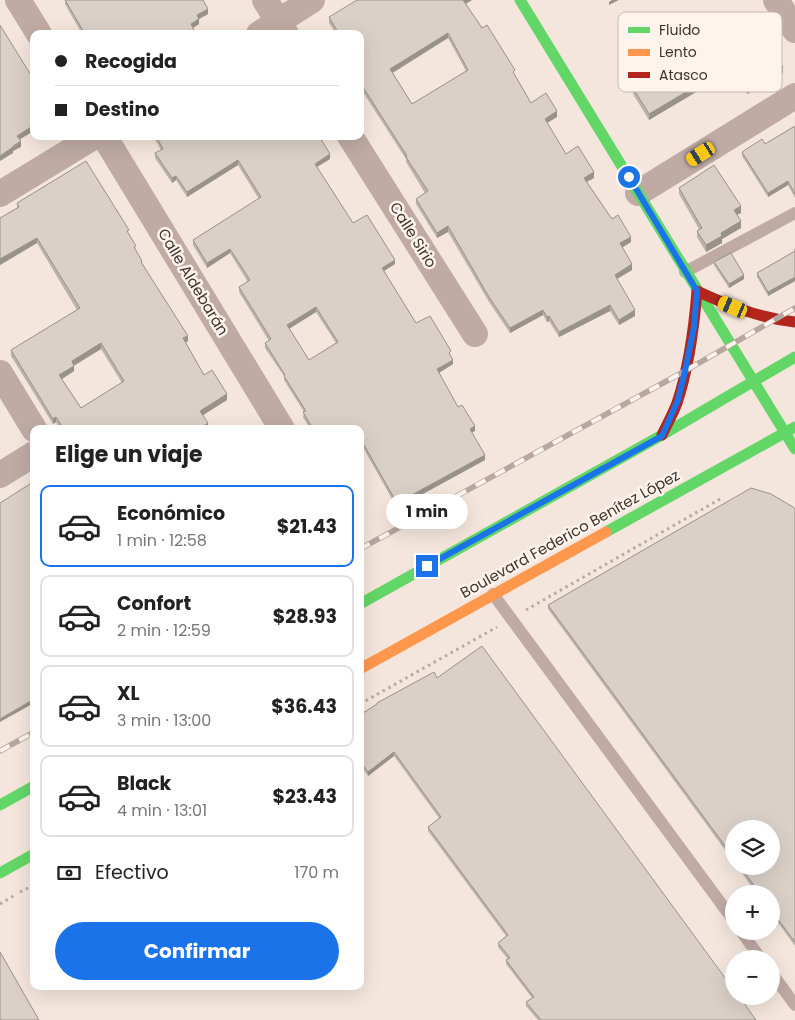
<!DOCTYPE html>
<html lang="es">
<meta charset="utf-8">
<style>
body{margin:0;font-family:Poppins,sans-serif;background:#f2f2f2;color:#222;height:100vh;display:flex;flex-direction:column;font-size:19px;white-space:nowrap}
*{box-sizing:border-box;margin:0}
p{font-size:16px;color:#767676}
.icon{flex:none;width:28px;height:28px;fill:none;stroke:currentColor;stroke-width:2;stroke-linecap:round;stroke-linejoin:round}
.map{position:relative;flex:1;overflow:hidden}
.drawer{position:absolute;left:30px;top:425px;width:334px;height:565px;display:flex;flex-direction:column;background:#fff;border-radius:10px;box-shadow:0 5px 20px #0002}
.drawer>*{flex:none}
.hud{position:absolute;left:30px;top:30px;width:334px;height:110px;border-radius:10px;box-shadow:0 5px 20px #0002;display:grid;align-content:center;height:110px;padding:0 25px;background:#fff}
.fabs{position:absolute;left:725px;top:820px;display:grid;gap:10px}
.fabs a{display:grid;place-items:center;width:55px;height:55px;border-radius:50%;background:#fff;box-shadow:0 5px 20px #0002;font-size:25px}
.end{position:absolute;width:22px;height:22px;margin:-11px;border:6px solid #1a73e8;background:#fff;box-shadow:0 0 0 2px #fff}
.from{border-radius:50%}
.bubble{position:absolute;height:35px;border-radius:18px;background:#fff;box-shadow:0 5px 20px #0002;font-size:16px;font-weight:700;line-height:35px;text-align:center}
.car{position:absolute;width:15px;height:30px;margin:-15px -8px;border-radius:6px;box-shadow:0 0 4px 1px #0007;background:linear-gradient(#f5c518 24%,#345 0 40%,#f5c518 0 76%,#345 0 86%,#f5c518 0)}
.hud b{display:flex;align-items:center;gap:18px;height:48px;font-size:19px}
.hud b+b{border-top:1px solid #e0e0e0}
.hud i{width:12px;height:12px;background:#222}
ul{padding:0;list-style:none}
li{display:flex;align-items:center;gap:15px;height:82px;margin:0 10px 8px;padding:0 15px;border:2px solid #e0e0e0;border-radius:10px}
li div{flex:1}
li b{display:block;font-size:19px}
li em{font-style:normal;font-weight:700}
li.active{border-color:#1a73e8}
li>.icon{width:45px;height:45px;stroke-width:1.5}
h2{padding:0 25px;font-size:22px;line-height:60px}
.pay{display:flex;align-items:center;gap:12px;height:55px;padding:0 25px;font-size:19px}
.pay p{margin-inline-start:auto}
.primary-button{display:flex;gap:10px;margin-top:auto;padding:10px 25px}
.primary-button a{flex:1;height:58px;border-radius:30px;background:#1a73e8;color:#fff;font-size:20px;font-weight:700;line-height:58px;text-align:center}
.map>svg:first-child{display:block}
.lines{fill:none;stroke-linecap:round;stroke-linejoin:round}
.path{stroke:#b8a8a1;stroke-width:3;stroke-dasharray:2.5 4;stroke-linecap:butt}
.lane{stroke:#bfaba4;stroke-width:12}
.street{stroke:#bfaba4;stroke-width:26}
.fast{stroke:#63d668;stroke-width:11}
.slow{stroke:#ff974d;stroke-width:11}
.jam{stroke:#b3261e;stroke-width:11}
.rail-casing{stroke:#b7a7a0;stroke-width:5.5}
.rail{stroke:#fff4ed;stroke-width:4;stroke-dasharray:11;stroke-linecap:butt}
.wall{fill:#bbb3ab;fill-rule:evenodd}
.shaded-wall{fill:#99928b}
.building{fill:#dad0c7;stroke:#99928b;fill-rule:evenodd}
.route{stroke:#1a73e8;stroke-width:6}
.labels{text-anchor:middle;stroke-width:5;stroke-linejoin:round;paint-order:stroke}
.street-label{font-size:15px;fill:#3e342d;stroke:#fff4ed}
.key{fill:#fff4ed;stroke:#c5bab3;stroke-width:1}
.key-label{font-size:14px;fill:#3e342d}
</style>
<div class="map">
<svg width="795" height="1020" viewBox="0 0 795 1020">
<rect width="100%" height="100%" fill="#f4e6dc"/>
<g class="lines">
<path class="path" d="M526 610 720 499
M360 704 497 627
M20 892 34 885
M0 904 15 895"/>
<path class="lane" d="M685 272 795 213
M493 594 734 921
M741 931 761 959
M771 972 795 1005"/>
<path class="street" d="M18 0 39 34
M265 0 286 34
M776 0 795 30
M259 34 312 0
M104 136 282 429
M350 136 475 334
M638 193 795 96
M0 194 95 136
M0 373 34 429
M0 475 34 454"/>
<path class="fast" d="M520 0 795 449
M606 532 795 427
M360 604 662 435 795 357
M0 805 34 786
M0 873 34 854"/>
<path class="slow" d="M360 669 606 532"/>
<path class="jam" d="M662 435C667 424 673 414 677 403 689 367 694 329 697 291 729 306 760 318 795 322"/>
<g class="rail-casing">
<path id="rail" d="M360 549 685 371 795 308
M0 751 34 732"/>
</g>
<use href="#rail" class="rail"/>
</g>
<path class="wall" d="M65 0H203L208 14 199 19V24L193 28 194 34H82L65 4Z
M472 0 466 4 515 75 531 103 557 117 547 123 566 154 594 178 587 182 612 219 631 242 622 247 632 270 617 279 635 316 619 325 610 311 559 337 549 321 547 322 543 315 510 333 489 302 448 232 437 238 416 204V199L425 193 406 162V159L361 89 360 90V34H336L329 23V17ZM448 38 466 71 412 104 393 73Z
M750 48 783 73 747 94 733 70 649 120 633 94V88Z
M795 126V198L788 185 768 197 742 156V152L765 144Z
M153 136H319L330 159 317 167 353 223 395 264 384 271 416 323 451 356 453 364 439 373 458 407 475 431 472 432 485 460 397 508 360 442V429H310L303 417 304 412 284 380V376L265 348V343L269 341 239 292V287L248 282 230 253 207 268 193 245V240L259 199 238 165 187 197 176 180 172 183 155 158V153L161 150ZM316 312 336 343 309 360 289 329Z
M679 188 741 213 737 215 741 228 722 239V243L706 252 697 237V231L699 229 679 194Z
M17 203 129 234 142 263 188 341 186 343 204 375 227 400 203 415 208 429H60L56 422 53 424 11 356V350L77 310 37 243 0 265V218L17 208ZM101 349 122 383 81 408 62 379 74 371V365Z
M795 248V281L768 296 757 277V273L794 252V249Z
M714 262 744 279 729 288 714 265Z
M795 509V946L771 913V894H757L737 866H771L734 829V862L548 609V605Z
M437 678 756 1020H538L526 1006V1002L532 998 506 964V960L508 959 498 947V943L506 936 428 831V827L439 818 394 756 368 776 360 765V715L377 704V703Z"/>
<path class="shaded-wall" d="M463 0H472L463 5Z
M612 0H619L609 5V2Z
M208 9V14L199 19V24L191 29V24L197 15Z
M194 30V34H188Z
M448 33V38L390 74V69Z
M733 64V70L649 120V114Z
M783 67V73L747 94V88Z
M557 111V117L545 124V119Z
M34 125V131L17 141V136Z
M21 141V147L13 151V153L0 161V156Z
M330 154V159L315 168V164Z
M238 160V165L187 197V192Z
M594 172V178L584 183V178Z
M176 176V180L172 183V178Z
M788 181V185L768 197V193Z
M741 206V213L734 216V210Z
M741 221V228L722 239V243L706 252V245L721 233Z
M448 226V232L437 238V233Z
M631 237V242L620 249V243Z
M37 238V243L0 265V259Z
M230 249V253L207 268V263Z
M395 260V264L382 272V268Z
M632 264V270L615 280V275Z
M744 275V279L729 288V284Z
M795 277V281L768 296V292Z
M610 305V311L559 337V332Z
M316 307V312L287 330V325Z
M543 310V315L510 333V328Z
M635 310V316L619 325V320Z
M549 316V321L547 322V317Z
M188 336V341L183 344V338Z
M101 343V349L72 367V361Z
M453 360V364L437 374V369Z
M74 366V371L59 381V375Z
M227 394V400L200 417V411Z
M56 417V422L53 424V419Z
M208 423V429H199Z
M475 426V431L470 433V429Z
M485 455V460L397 508V503Z
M34 699V703L0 722V719Z
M394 752V756L368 776V772Z"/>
<path class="building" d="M65 0H203L208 9 197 15 199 19 191 24 194 30 188 34H85Z
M357 0H463L482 28 487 25 515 70 513 72 531 103 546 93 557 111 545 119 566 154 578 146 594 172 584 178 612 219 618 215 631 237 620 243 632 264 615 275 635 310 619 320 610 305 559 332 549 316 547 317 543 310 510 328 489 297 448 226 437 233 416 199 428 191 406 157 407 156 361 84 360 85V34H339L329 17ZM448 33 468 70 412 104 390 69Z
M0 25 34 80V125L17 136 21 141 13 146V147L0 156Z
M739 25 750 48 766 39 783 67 747 88 733 64 649 114 633 88Z
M795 126V194L788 181 768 193 742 152 762 139 765 144Z
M156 136H319L330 154 315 164 353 223 367 215 395 260 382 268 416 323 430 316 451 351 449 353 453 360 437 369 458 407 462 405 475 426 470 429 485 455 397 503 360 438V429H313L303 412 306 411 284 376 285 375 265 343 271 339 239 287 250 280 230 249 207 263 193 240 261 197 238 160 187 192 176 176 172 178 155 153 163 149ZM316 307 338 342 309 360 287 325Z
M86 161 129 230 127 231 136 246 134 247 142 261 141 262 188 336 183 338 204 375 212 370 227 394 200 411 208 423 199 429H64L56 417 53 419 11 350 80 308 37 238 0 259V218L19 207 17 203ZM101 343 124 381 81 408 59 375 74 366 72 361Z
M714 165 741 206 734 210 741 221 721 233 722 236 706 245 697 231 702 228 679 188Z
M795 251V277L768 292 757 273Z
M731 253 744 275 729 284 714 262Z
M33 482 34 484V699L0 719V503Z
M751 488 771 494 793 507 795 509V942L771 910V894H760L740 866H771V829H734V858L548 605Z
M482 646 734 990V996H739L756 1020H541L526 1002 534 997 506 960 510 958 498 943 508 935 428 827 441 817 394 752 368 772 360 761V715L377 704V703L434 672 437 678Z
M0 952 39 1020H0Z"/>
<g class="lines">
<path class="route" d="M427 566 662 436 678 400 685 371 694 327 697 291 629 177"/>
</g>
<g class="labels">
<g class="street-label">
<text transform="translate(413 235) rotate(58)" y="5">Calle Sirio</text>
<text transform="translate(193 282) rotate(59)" y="5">Calle Aldebarán</text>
<text transform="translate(570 534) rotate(-29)" y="5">Boulevard Federico Benítez López</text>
</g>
</g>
<rect x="618" y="12" width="164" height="80" rx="8" class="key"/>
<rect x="628" y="27" width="22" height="6" fill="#63d668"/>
<rect x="628" y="49" width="22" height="7" fill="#ff974d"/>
<rect x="628" y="72" width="22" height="6" fill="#b3261e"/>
<g class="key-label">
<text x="659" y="35">Fluido</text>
<text x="659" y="57">Lento</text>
<text x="659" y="80">Atasco</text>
</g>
</svg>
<div class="fabs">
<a><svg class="icon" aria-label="layers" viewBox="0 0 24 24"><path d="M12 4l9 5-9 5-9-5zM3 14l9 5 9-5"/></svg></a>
<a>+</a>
<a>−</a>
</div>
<i class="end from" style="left:629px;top:177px"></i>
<i class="end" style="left:427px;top:566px"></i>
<div class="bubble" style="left:386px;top:494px;width:82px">1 min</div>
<i class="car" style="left:701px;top:154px;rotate:238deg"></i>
<i class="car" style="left:733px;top:307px;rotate:293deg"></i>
<div class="hud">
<b><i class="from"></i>Recogida</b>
<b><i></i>Destino</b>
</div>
<section class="drawer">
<h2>Elige un viaje</h2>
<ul>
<li class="active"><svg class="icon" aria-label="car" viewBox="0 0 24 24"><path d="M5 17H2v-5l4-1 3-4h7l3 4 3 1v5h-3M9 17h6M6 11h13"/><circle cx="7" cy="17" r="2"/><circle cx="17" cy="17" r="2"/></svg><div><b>Económico</b><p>1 min · 12:58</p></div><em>$21.43</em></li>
<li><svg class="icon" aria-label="car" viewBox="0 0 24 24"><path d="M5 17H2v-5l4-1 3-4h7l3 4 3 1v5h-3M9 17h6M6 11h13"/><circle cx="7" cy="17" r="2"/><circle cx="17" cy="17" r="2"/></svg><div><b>Confort</b><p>2 min · 12:59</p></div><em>$28.93</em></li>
<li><svg class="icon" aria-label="car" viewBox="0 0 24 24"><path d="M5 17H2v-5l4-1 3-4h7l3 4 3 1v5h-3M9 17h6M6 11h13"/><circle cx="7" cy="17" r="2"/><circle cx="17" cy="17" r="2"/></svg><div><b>XL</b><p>3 min · 13:00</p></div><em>$36.43</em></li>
<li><svg class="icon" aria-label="car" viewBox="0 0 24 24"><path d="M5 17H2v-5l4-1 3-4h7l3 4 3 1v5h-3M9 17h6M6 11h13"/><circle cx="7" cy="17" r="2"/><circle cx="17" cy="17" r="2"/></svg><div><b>Black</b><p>4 min · 13:01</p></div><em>$23.43</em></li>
</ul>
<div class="pay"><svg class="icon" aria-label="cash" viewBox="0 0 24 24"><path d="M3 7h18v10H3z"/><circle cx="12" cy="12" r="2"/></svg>Efectivo<p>170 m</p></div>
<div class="primary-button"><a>Confirmar</a></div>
</section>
</div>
